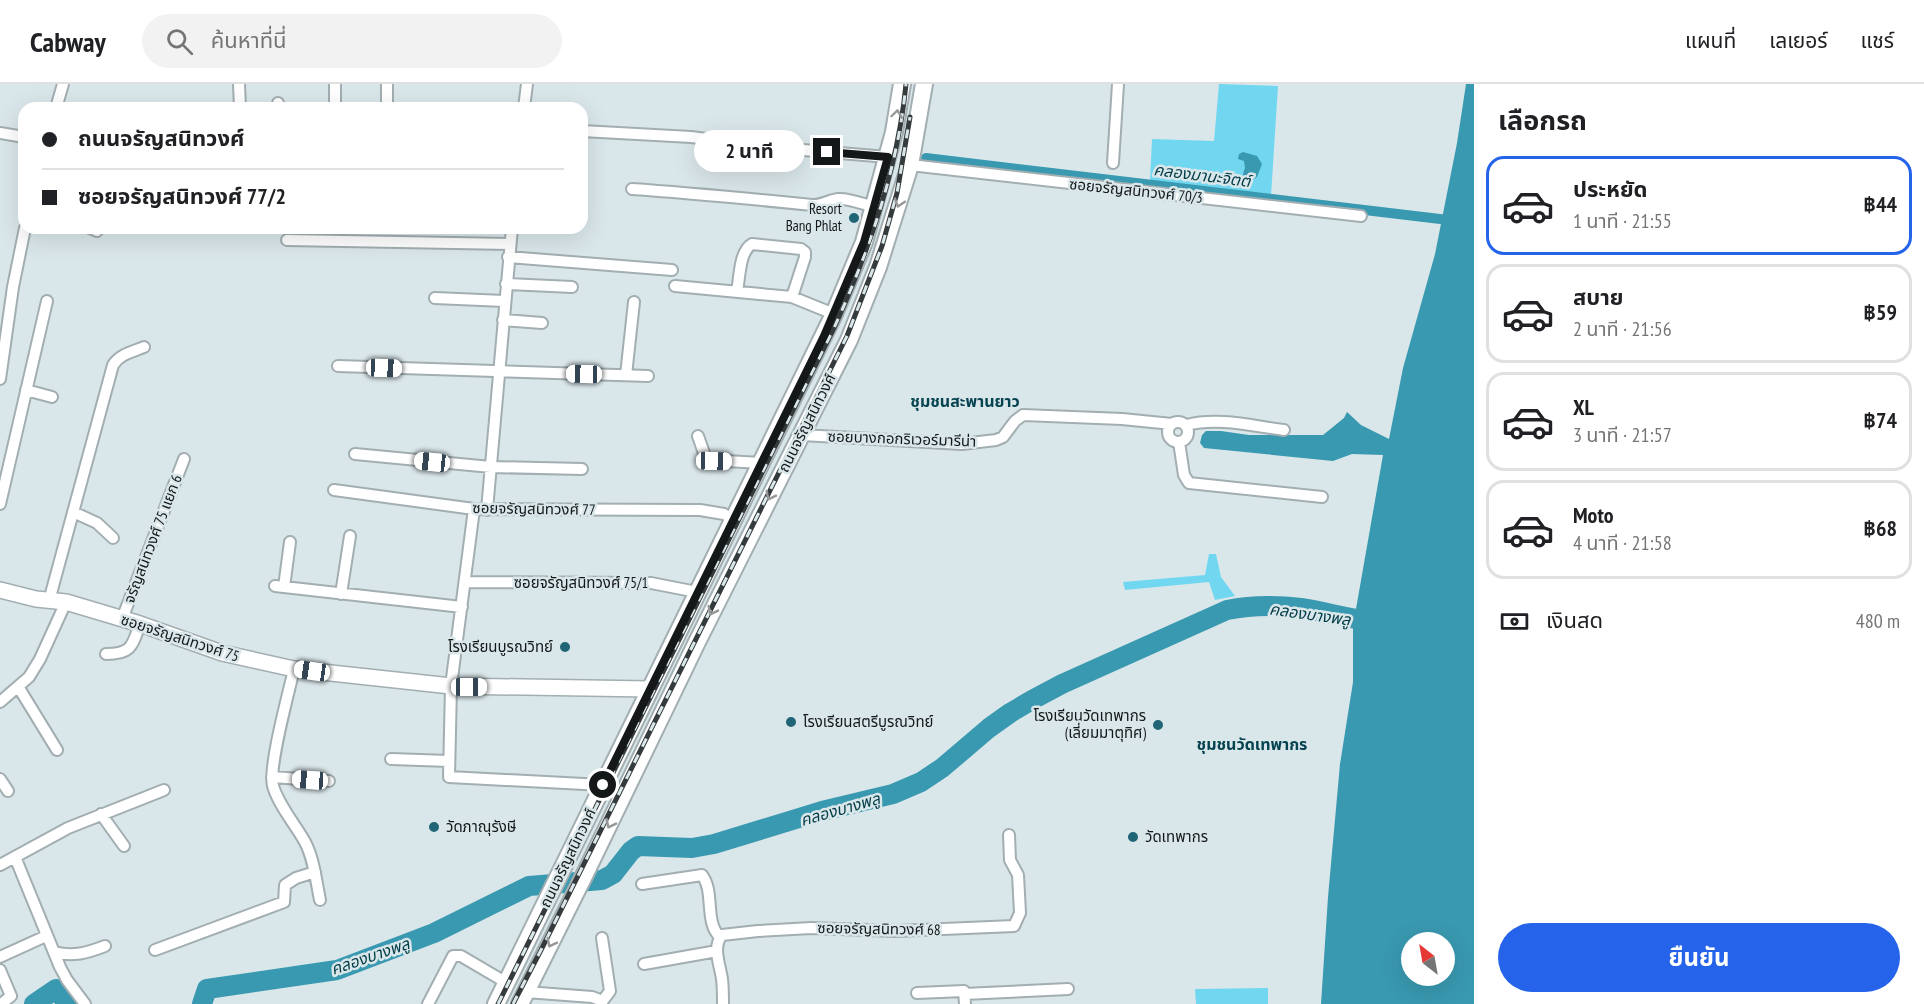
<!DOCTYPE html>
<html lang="th">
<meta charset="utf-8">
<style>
body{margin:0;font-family:"PT Sans Narrow","Noto Sans Thai",sans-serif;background:#f2f2f2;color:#202124;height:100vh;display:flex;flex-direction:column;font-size:22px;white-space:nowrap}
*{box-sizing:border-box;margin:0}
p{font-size:20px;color:#757577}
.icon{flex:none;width:33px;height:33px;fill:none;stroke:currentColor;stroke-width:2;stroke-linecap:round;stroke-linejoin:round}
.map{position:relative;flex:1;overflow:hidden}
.drawer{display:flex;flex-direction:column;background:#fff;width:450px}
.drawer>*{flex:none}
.hud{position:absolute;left:18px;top:18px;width:570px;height:132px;border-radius:18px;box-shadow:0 6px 24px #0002;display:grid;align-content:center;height:132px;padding:0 24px;background:#fff}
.needle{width:39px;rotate:329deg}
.controls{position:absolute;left:1401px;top:848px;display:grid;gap:12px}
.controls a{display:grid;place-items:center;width:54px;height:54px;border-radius:50%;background:#fff;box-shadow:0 6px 24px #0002;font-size:30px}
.end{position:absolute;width:27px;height:27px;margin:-14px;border:8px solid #141819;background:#fff;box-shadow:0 0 0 3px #fff}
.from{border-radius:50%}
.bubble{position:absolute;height:42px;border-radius:21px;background:#fff;box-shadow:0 6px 24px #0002;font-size:20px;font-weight:700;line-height:42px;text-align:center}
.car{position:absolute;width:18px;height:36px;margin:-18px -9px;border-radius:8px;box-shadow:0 0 4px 2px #0007;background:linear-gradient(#fff 24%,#345 0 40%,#fff 0 76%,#345 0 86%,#fff 0)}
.hud b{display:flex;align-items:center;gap:21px;height:57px;font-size:22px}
.hud b+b{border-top:2px solid #e0e0e0}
.hud i{width:15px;height:15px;background:#202124}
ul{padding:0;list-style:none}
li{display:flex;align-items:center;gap:18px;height:99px;margin:0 12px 9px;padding:0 12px;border:3px solid #e0e0e0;border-radius:18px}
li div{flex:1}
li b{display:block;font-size:22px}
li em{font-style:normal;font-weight:700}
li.active{border-color:#2563eb}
li>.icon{width:54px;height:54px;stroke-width:1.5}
h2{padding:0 24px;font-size:27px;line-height:72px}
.pay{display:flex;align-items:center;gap:15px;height:66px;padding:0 24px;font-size:22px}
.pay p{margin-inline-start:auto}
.button{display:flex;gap:12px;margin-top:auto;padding:12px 24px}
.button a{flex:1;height:69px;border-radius:36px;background:#2563eb;color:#fff;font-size:24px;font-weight:700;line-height:69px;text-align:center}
header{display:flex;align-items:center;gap:36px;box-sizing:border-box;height:84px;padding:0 30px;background:#fff;border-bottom:2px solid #e0e0e0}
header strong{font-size:28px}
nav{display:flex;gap:33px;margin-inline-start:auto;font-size:21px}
.search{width:420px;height:54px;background:#f2f2f2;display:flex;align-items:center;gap:15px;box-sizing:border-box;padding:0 21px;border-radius:33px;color:#757577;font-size:22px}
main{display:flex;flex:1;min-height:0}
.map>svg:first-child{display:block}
.green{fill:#71d7f1}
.water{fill:#3999b0;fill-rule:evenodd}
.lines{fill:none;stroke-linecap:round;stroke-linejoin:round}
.canal{stroke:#3999b0;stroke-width:10}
.river{stroke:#3999b0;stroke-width:20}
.street-casing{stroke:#a2aeb1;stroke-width:14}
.secondary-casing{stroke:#a2aeb1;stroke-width:18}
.primary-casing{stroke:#a2aeb1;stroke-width:20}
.street{stroke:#fff;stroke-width:10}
.secondary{stroke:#fff;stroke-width:15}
.primary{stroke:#fff;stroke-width:16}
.rail-casing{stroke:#353b3c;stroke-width:5}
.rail{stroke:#dae7ea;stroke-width:3;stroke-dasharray:9;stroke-linecap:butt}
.oneway{stroke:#959798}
.route{stroke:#141819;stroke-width:8}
.poi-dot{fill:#206576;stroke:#dae7ea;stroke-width:2}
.labels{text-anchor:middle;stroke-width:5;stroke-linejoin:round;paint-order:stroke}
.street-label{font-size:15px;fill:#141819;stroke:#dae7ea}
.poi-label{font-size:15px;fill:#141819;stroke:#dae7ea;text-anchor:end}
.water-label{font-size:16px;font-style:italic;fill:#003c48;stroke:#dae7ea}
.neighbourhood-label{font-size:16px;font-weight:bold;fill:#064350;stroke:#dae7ea}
</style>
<header>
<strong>Cabway</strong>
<div class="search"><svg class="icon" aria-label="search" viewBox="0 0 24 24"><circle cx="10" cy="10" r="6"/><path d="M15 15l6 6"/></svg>ค้นหาที่นี่</div>
<nav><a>แผนที่</a><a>เลเยอร์</a><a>แชร์</a></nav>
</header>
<main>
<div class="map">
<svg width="1474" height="920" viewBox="0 0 1474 920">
<rect width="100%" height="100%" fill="#dae7ea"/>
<path class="green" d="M1219 0 1278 2 1271 112 1150 97 1152 55 1214 57Z
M1209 470H1216L1221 493 1235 512 1215 516 1209 498 1125 506 1123 498 1205 491Z
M1268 904V920H1196L1195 905Z"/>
<path class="water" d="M1466 0H1474V920H1321L1328 813 1340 680 1353 598V542L1383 371 1352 370 1333 377 1204 364 1200 359 1202 351 1206 347H1221L1249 351H1323L1344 334 1347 328 1361 341 1389 355 1403 284 1435 170 1457 59ZM1412 858H1444V891H1412Z
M1243 68 1257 72 1262 80 1257 93 1250 98 1245 95 1243 90 1245 84 1244 77 1238 75 1239 70Z"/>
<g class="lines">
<path class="canal" d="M926 74 1474 139"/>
<path class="river" d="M34 920 56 905 68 920
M202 920 207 905 337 886 434 849 529 802 602 796 613 790 631 767 638 762 692 764 714 760 822 727 893 710 921 698 942 684 989 644 1010 629 1032 616 1062 600 1227 526C1252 521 1276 521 1301 524 1327 528 1352 536 1379 538"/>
<g class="street-casing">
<path id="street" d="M239 0 240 24
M335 0V24
M56 24 63 0
M278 24V19
M387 24V0
M524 24 527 0
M582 47 691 53 767 63 888 73
M0 49 24 53
M1113 79 1118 0
M910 81 1361 132
M632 105C692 109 752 115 812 121 822 122 828 116 838 115 849 114 863 120 874 123
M90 144 97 147
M287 156 510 160
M508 173 672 186
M506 200 572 203
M675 202 792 213 834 230
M737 207C740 193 739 168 752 160L801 165 805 168V173L792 213
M435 214 504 217
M503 236 542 239
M338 282 648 292
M626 291 634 218
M0 295 13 203 25 144
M26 306 52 313
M1168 348a10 10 0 1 1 20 0a10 10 0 1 1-20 0Z
M1186 341C1219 333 1252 342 1284 346
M802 351 962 360 996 356 1003 353 1015 337 1023 331 1122 335 1172 340
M698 352 705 372 709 376 761 379
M1179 358 1184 391 1189 399 1322 413
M355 370 491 383 582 385
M334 406 474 425 700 426 724 430 733 435
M0 420 47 217
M474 425 451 602 449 693 603 701
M487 426 512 144
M73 428 97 439 113 454
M465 498 651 499 697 508
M275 502 462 523
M284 503 290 458
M341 510 350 452
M49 517 113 281C120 270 132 268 144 263
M122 535 184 375
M106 570C132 570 132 562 140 540
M294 585C289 608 268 683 273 702 279 722 295 740 305 758 314 775 316 797 320 816
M19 604 57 666
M0 618 29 593 40 575 66 518
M391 675 449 677
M272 693 329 697
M0 695 8 707
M101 730 124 762
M15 773 60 883 67 896 85 920
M0 781 68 744 164 706
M642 800 702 791C715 808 704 838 720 853
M155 866 284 818 285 801 296 794 315 788
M54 868C73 873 87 869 105 862
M0 873 46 852
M644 880 717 867
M0 886 11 912 1 920
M526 908 592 913 600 916 602 920
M917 909 964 907 965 920
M964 910 1068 905
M601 919 610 907 602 854
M428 920 453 872H461L507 899
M723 920C723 912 723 903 722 895 720 881 712 863 722 851L758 847 811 844 896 847 1014 842 1020 829 1018 791 1010 776 1009 751"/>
</g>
<g class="secondary-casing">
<path id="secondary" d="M0 506 36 515 66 518 140 540 222 569 294 585 451 602 650 605"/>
</g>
<g class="primary-casing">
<path id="primary" d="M496 920 834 230 864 158 894 48 902 0
M520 920 584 792 697 558 849 256 878 183 910 81 924 0"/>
</g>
<use href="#street" class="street"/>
<use href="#secondary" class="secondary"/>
<use href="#primary" class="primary"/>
<g class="rail-casing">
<path id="rail" d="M498 920 834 244C869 167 898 85 906 0
M513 920 541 866 847 252 882 162 897 109 910 33"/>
</g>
<use href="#rail" class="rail"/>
</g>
<defs><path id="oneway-chevron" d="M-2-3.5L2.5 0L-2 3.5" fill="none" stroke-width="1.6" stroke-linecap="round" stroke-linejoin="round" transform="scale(1.5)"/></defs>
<g class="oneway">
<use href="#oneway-chevron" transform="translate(897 30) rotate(-82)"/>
<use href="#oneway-chevron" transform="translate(899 119) rotate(108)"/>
<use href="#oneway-chevron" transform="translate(770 412) rotate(117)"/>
<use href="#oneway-chevron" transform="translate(712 527) rotate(116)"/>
<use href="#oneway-chevron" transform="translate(610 740) rotate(116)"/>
<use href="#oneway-chevron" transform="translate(551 859) rotate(117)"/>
</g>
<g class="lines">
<path class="route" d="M603 701 824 252 864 158 888 73 827 68"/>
</g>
<g class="poi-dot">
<circle cx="854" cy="134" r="6"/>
<circle cx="565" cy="563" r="6"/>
<circle cx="791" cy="638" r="6"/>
<circle cx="1158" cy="641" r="6"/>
<circle cx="434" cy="743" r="6"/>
<circle cx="1133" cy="753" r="6"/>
</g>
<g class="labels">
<g class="street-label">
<text transform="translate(1136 107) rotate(6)" y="5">ซอยจรัญสนิทวงศ์ 70/3</text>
<text transform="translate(807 339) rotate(-63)" y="5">ถนนจรัญสนิทวงศ์</text>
<text transform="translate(902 355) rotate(2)" y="5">ซอยบางกอกริเวอร์มารีน่า</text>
<text transform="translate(534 425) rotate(1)" y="5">ซอยจรัญสนิทวงศ์ 77</text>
<text transform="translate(153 455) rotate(-69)" y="5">จรัญสนิทวงศ์ 75 แยก 6</text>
<text x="581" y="504">ซอยจรัญสนิทวงศ์ 75/1</text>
<text transform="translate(180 554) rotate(18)" y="5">ซอยจรัญสนิทวงศ์ 75</text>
<text transform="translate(568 774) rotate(-64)" y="5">ถนนจรัญสนิทวงศ์</text>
<text transform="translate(879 845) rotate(1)" y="5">ซอยจรัญสนิทวงศ์ 68</text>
</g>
<g class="poi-label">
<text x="842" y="130">Resort<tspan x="842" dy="17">Bang Phlat</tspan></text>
<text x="553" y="568">โรงเรียนบูรณวิทย์</text>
<text x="1146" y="637">โรงเรียนวัดเทพากร<tspan x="1146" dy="17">(เลี่ยมมาตุทิศ)</tspan></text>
<text x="803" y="643" text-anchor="start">โรงเรียนสตรีบูรณวิทย์</text>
<text x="446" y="748" text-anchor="start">วัดภาณุรังษี</text>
<text x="1145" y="758" text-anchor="start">วัดเทพากร</text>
</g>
<g class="water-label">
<text transform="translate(1202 91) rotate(7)" y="6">คลองมานะจิตต์</text>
<text transform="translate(1310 530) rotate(8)" y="6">คลองบางพลู</text>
<text transform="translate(840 725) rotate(-16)" y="6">คลองบางพลู</text>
<text transform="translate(370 872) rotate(-19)" y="6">คลองบางพลู</text>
</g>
<g class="neighbourhood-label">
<text x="965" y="323">ชุมชนสะพานยาว</text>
<text x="1252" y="666">ชุมชนวัดเทพากร</text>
</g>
</g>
</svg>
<div class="controls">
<a><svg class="needle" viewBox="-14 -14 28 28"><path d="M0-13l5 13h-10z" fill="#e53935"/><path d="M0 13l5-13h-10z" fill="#757577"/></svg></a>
</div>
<i class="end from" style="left:603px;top:701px"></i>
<i class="end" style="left:827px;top:68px"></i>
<div class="bubble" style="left:694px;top:46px;width:111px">2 นาที</div>
<i class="car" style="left:384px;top:284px;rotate:92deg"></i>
<i class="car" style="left:584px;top:290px;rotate:271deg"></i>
<i class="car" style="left:714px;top:377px;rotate:91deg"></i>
<i class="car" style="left:432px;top:378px;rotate:276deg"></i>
<i class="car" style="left:312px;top:587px;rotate:278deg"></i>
<i class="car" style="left:469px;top:603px;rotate:90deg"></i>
<i class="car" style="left:310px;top:696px;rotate:274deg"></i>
<div class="hud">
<b><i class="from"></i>ถนนจรัญสนิทวงศ์</b>
<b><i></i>ซอยจรัญสนิทวงศ์ 77/2</b>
</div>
</div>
<section class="drawer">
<h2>เลือกรถ</h2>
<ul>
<li class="active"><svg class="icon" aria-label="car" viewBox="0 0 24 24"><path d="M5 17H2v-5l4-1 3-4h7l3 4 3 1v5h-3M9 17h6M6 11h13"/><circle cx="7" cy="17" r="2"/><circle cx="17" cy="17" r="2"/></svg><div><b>ประหยัด</b><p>1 นาที · 21:55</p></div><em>฿44</em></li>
<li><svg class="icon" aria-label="car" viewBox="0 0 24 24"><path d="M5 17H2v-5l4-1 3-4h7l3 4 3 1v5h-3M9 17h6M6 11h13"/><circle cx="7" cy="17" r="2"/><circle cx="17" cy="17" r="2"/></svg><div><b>สบาย</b><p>2 นาที · 21:56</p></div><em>฿59</em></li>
<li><svg class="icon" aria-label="car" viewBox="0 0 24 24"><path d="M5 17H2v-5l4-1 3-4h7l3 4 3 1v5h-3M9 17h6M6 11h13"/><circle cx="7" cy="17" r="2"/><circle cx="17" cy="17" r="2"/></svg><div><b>XL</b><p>3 นาที · 21:57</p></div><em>฿74</em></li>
<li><svg class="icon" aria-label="car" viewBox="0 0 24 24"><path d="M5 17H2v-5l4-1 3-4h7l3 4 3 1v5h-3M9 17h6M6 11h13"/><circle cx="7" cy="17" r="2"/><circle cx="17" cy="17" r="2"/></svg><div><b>Moto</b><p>4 นาที · 21:58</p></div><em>฿68</em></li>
</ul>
<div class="pay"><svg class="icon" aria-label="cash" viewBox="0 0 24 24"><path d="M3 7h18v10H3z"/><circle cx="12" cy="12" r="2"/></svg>เงินสด<p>480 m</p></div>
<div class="button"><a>ยืนยัน</a></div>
</section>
</main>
